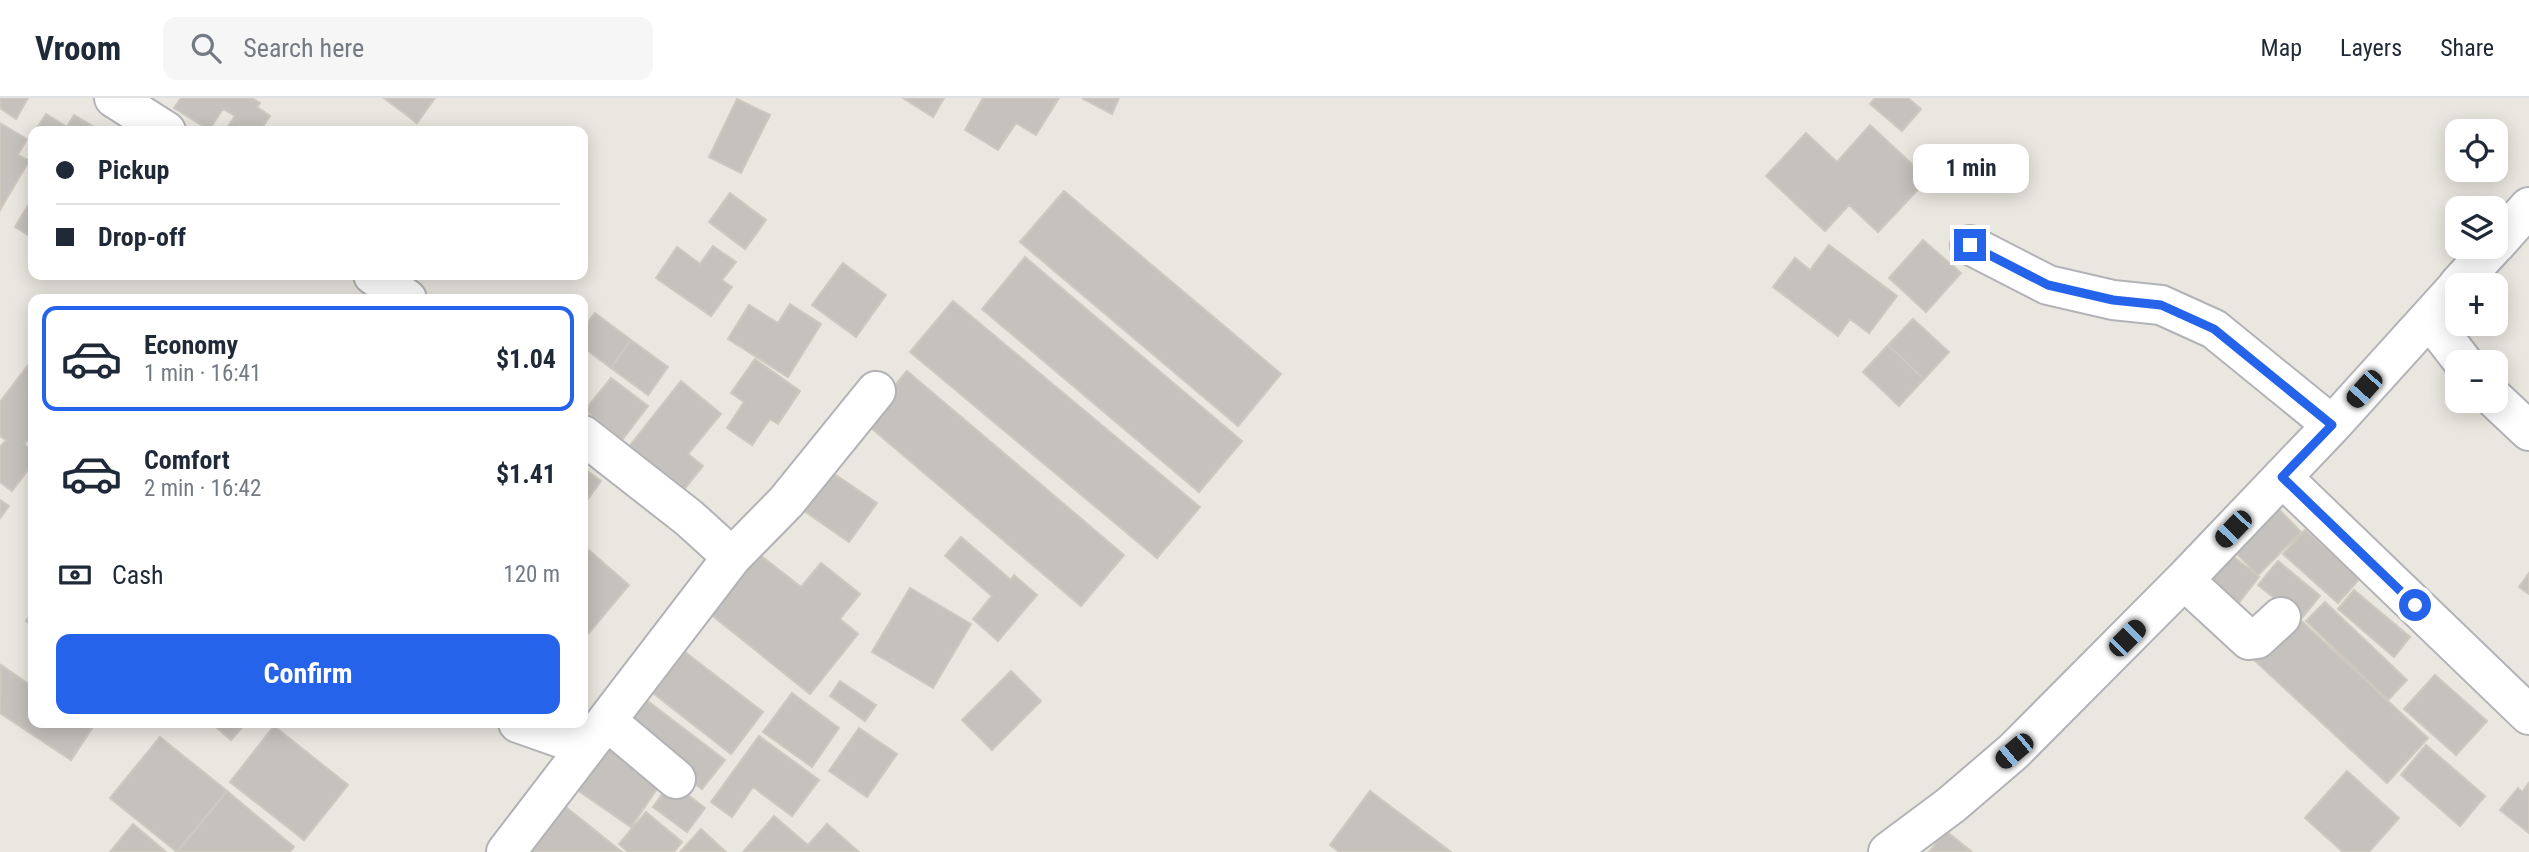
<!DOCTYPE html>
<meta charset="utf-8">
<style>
body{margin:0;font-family:"Roboto Condensed",sans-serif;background:#f6f6f7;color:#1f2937;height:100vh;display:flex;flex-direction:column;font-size:26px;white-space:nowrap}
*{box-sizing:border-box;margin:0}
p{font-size:23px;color:#747a83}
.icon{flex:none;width:38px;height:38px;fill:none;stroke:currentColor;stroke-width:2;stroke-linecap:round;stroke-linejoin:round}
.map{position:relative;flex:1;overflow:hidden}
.drawer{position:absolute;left:28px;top:196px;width:560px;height:434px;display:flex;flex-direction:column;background:#fff;border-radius:14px;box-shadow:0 4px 18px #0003}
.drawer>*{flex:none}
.banner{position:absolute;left:28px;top:28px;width:560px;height:154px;border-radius:14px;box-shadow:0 4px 18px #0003;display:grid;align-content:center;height:154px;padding:0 28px;background:#fff}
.buttons{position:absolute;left:2445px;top:21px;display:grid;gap:14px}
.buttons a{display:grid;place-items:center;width:63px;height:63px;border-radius:14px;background:#fff;box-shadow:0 4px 18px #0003;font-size:35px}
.end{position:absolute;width:32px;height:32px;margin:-16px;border:9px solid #2563eb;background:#fff;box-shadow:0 0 0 4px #fff}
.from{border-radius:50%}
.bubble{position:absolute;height:49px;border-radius:14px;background:#fff;box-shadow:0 4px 18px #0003;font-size:23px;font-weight:700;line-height:49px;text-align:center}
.car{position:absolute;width:21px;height:42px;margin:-21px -10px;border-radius:9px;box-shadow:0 0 5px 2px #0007;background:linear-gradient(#222 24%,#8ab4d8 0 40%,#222 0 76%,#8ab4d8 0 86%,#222 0)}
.banner b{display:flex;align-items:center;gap:24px;height:66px;font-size:26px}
.banner b+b{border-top:2px solid #e0e1e3}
.banner i{width:18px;height:18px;background:#1f2937}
ul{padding:12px 0 0;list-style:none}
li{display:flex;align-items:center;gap:21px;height:105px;margin:0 14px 10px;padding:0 14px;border:4px solid transparent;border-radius:14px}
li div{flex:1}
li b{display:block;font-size:26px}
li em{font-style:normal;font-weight:700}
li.on{border-color:#2563eb}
li>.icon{width:63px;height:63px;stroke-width:1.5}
.pay{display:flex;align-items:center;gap:18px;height:77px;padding:0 28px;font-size:26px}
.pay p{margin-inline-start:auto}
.action{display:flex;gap:14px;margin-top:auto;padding:14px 28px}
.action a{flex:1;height:80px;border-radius:14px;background:#2563eb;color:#fff;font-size:28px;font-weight:700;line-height:80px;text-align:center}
header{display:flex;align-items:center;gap:42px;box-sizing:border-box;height:98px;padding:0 35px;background:#fff;border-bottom:2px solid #e0e1e3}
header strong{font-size:33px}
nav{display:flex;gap:38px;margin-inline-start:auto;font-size:24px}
.search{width:490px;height:63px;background:#f6f6f7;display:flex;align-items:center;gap:18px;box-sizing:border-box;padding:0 24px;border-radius:14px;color:#747a83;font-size:26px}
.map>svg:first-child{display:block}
.building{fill:#c5c2bd;stroke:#cec8bf;stroke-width:2}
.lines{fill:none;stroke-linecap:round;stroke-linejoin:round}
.minor-casing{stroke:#b1b3b6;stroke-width:42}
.minor{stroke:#fff;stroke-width:38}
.route{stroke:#2563eb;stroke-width:9}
</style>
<header>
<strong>Vroom</strong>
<div class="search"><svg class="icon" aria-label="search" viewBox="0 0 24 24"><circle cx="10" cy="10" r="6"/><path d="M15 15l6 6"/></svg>Search here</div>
<nav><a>Map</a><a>Layers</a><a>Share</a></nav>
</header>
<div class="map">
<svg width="2529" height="754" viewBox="0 0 2529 754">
<rect width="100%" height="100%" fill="#eae7e0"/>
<path class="building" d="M0 0H28L16 21 0 10Z
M181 0H252L260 5 257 9 270 18 260 33H225L235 18 223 11 209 32 174 10Z
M384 0H435L417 25Z
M903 0H944L933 19Z
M983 0H1059L1036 37 1016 25 998 52 965 32Z
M1082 0H1119L1112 16Z
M1875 0H1908L1921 11 1902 33 1870 6Z
M737 1 770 17 741 75 709 59Z
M46 16 67 29 74 17 101 33H35Z
M0 25 27 41 18 57 29 63 0 112Z
M1870 27 1928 81 1878 134 1849 107 1825 133 1766 78 1806 35 1837 64Z
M1064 93 1281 276 1238 328 1020 144Z
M730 95 766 122 745 151 709 124Z
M33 99V140L15 129Z
M1923 142 1961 175 1926 214 1889 180Z
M1829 147 1897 198 1869 235 1850 221 1838 238 1773 189 1795 160 1810 172Z
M713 148 736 164 722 182 732 189 711 218 656 180 677 149 700 166Z
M1025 159 1242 343 1199 394 982 211Z
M843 165 886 197 856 239 812 207Z
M953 203 1200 409 1157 460 910 254Z
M790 206 821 226 788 279 728 241 749 207 778 225Z
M595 215 631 242 611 270 583 249V231Z
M1913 221 1949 254 1924 281 1888 247Z
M631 242 668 269 648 297 611 270Z
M1888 247 1924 281 1899 308 1863 274Z
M755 261 800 293 778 326 770 321 752 347 727 330 744 304 731 295Z
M29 266 33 269V340L31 338 24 346 33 354V365L12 393 0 384V349L6 342 0 338V304Z
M907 273 1124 457 1081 508 864 324Z
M611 280 648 308 622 342 585 312Z
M681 283 721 316 688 356 703 368 678 399 624 355Z
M824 369 877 405 849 444 797 408Z
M583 370 601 383 583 408Z
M2267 399 2301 434 2258 477 2223 442Z
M0 402 9 408 0 420Z
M2305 432 2360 480 2338 505 2283 456Z
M961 439 1011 482 1014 477 1037 497 998 543 973 521 992 498 945 458Z
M583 447 629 487 583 542Z
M2219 447 2259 479 2230 516 2190 484Z
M751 450 801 489 821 465 860 496 840 521 858 536 810 596 703 510Z
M2278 463 2320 498 2301 521 2258 487Z
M2529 475V496L2519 489Z
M910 490 971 526 933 590 872 554Z
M2354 492 2410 539 2394 559 2338 511Z
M2325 504 2407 582 2388 602 2306 523Z
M33 513V528L26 523Z
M2294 516 2428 640 2387 685 2253 561Z
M685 554 763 614 731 656 653 595Z
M1 567 33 589V625H86L93 629 71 662 0 615Z
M1011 573 1041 603 992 652 962 622Z
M2435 577 2487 623 2456 657 2404 611Z
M840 583 876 607 865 623 830 598Z
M792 595 839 630 812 669 763 634Z
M645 601 725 662 702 691 622 631Z
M211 625H246L231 642Z
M274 628 348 687 304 742 230 684Z
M859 630 897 656 867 699 829 673Z
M759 638 819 682 792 718 753 689 732 719 711 704Z
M160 639 227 693 177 754 110 700Z
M598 640 661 685 631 729 567 685Z
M2426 647 2485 698 2460 728 2401 677Z
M2347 673 2399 720 2369 754H2343L2305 720Z
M671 684 705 710 687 734 653 709Z
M2529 685V735L2500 712 2518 690 2522 694Z
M227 693 294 749 290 754H177Z
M1370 693 1451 754H1339L1330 747Z
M562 706 622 754H524Z
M646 714 682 744 674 754H628L619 746Z
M774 718 808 747 827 726 859 754H743Z
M133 726 166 754H110Z
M701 731 726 754H680Z
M1946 733 1972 754H1929Z"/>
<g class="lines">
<g class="minor-casing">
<path id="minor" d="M114 0 166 33
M2496 146 2529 109
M1970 147 2048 187 2113 202 2161 207 2214 231 2332 327
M373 177 407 201
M2458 187 2493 149
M2429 220 2463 264
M2496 302 2529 333
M2282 379 2529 617
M732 459 786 404 876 293
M2281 519 2257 541 2249 542 2184 482 2332 327 2457 189
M607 623 676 681
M518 625 586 649
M506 754 732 459 689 420 583 337
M1888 754 1951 707 2014 653 2184 482"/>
</g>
<use href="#minor" class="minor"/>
</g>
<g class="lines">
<path class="route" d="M1970 147 2048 187 2113 202 2161 207 2214 231 2332 327 2282 379 2415 507"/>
</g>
</svg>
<div class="buttons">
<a><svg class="icon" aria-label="locate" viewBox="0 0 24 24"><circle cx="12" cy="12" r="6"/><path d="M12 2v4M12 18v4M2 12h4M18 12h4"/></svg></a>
<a><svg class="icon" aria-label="layers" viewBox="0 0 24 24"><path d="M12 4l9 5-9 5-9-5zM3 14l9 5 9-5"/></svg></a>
<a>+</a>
<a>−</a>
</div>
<i class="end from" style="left:2415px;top:507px"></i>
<i class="end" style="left:1970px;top:147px"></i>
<div class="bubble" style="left:1913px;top:46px;width:116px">1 min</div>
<i class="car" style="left:2364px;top:291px;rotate:222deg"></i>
<i class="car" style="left:2233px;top:431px;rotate:224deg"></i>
<i class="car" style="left:2127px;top:540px;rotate:45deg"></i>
<i class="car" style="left:2014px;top:653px;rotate:230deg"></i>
<div class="banner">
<b><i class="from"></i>Pickup</b>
<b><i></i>Drop-off</b>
</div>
<section class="drawer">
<ul>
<li class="on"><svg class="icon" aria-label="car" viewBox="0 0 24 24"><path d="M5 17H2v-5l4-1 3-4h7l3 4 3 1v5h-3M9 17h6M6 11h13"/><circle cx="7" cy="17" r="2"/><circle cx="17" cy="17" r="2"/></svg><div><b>Economy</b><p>1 min · 16:41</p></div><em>$1.04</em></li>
<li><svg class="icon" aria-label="car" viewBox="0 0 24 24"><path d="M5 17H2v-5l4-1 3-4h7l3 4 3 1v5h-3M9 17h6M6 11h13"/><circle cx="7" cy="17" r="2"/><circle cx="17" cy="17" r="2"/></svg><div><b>Comfort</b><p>2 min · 16:42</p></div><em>$1.41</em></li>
</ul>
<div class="pay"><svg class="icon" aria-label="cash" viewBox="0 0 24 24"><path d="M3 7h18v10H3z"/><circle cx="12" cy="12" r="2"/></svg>Cash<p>120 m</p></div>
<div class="action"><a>Confirm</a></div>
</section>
</div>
